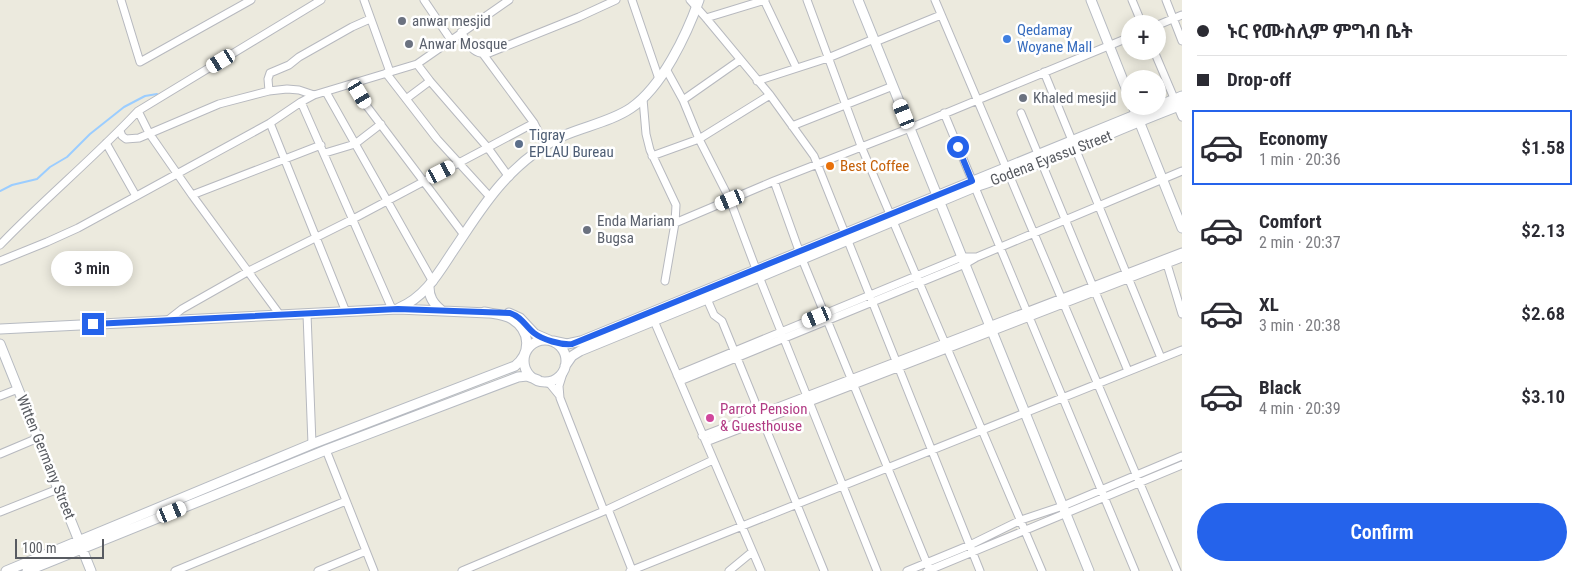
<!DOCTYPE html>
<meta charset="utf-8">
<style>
body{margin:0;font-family:"Roboto Condensed","Noto Sans Ethiopic",sans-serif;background:#f7f7f7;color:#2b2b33;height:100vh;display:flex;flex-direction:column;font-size:19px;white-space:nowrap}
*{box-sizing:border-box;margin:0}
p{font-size:16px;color:#7c7c81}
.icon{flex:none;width:28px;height:28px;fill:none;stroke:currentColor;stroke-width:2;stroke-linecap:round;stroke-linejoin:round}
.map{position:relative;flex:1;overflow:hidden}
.details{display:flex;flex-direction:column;background:#fff;width:400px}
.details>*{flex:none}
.banner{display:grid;align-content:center;height:110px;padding:0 15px;background:#fff}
.fabs{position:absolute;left:1121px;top:15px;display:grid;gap:10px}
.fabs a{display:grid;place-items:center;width:45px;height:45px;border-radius:50%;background:#fff;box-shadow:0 2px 12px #0003;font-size:25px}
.scale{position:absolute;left:15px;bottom:12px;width:89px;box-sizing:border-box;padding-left:5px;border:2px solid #585b61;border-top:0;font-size:14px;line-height:18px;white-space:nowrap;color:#585b61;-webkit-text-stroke:4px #fff;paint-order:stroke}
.end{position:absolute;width:22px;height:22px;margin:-11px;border:6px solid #2563eb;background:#fff;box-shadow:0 0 0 2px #fff}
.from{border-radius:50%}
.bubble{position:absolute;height:35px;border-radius:18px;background:#fff;box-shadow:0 2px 12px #0003;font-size:16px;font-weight:600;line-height:35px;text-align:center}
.car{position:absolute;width:15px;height:30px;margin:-15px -8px;border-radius:6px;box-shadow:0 0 4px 1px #0007;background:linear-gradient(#fff 24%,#345 0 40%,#fff 0 76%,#345 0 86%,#fff 0)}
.banner b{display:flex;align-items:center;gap:18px;height:48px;font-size:19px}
.banner b+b{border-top:1px solid #e1e1e2}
.banner i{width:12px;height:12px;background:#2b2b33}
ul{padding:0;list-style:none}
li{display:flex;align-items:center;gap:15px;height:75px;margin:0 10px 8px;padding:0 5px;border:2px solid transparent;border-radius:0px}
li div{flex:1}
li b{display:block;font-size:19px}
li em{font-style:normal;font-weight:600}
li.active{border-color:#2563eb}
li>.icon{width:45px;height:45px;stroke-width:1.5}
.action{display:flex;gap:10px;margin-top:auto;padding:10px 15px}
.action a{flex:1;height:58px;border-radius:30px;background:#2563eb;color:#fff;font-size:20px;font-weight:600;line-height:58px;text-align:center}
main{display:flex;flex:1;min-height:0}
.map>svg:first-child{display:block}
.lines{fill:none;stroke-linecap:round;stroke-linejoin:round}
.stream{stroke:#9bcdff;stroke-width:2}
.street-casing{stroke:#b7b9bf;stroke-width:9}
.secondary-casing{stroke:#b7bbc2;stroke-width:11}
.street{stroke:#fff;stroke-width:7}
.secondary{stroke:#fff;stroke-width:9}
.route{stroke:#2563eb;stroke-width:6}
.worship-dot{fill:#6b7280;stroke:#fff;stroke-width:2}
.shop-dot{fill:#3f7fe0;stroke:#fff;stroke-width:2}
.service-dot{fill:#5c6f8a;stroke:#fff;stroke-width:2}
.food-dot{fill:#e8710a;stroke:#fff;stroke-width:2}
.hotel-dot{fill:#d1479c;stroke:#fff;stroke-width:2}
.labels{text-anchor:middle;stroke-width:5;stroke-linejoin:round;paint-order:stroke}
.worship-label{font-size:15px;fill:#5b616d;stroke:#fff;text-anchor:start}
.shop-label{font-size:15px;fill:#366cbe;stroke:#fff;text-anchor:start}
.service-label{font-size:15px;fill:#4e5e75;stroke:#fff;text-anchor:start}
.street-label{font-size:15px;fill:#585b61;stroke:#fff}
.food-label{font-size:15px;fill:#c56008;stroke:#fff;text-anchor:start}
.hotel-label{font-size:15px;fill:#b23c85;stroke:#fff;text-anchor:start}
</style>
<main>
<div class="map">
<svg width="1182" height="571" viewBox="0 0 1182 571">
<rect width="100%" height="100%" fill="#eceade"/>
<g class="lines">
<path class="stream" d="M0 191 12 185 37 179 50 167 67 157 90 134 124 107 145 96 157 94"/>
<g class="street-casing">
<path id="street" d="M121 0 140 62 251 0
M364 0 390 72
M424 0 451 40
M632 0 659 79
M690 0 706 18 770 95 814 156 980 571
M764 0 796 67
M807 0 861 146 1042 571
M935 0 1177 571
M1132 0 1142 24
M1166 0 1182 41
M706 18 765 0
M1158 25 1182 15
M461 32C469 44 473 56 489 53L579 17 616 0
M875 42 941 15
M1154 51 1182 117
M483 54 534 123 545 145
M417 64 430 81 488 148 509 177
M666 69 683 100 699 139 730 200 756 269 877 571
M1044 72 1161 358
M386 73 437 139 490 197
M757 81 828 58 874 39
M353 84 366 105 464 235
M269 91 268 79 270 73 289 65 299 57 352 27 370 19
M326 92 433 282
M406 99 430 81
M643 99 646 134 650 150 676 205 675 223 665 281
M683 100 740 60
M301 102 392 309
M138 111 149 133 192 195 280 315
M944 113 1135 571
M1021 113 1128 371
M270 123 346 312
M792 126 893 86
M120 131 122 136 126 139 139 138 219 104 269 91 287 89 299 90 314 95
M106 143 136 196
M325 153 355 144 381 124
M652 156 699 139 770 95
M774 181 802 259 930 571
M192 195 321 145
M675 223 774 181 910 128 1130 37
M0 245C44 199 94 158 138 111L321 0
M977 257H962L677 375 680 381 965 264 977 257 1182 171
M0 261 47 242 78 228 270 123 301 102 314 95 417 64 509 0
M1167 264 1182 314
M707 299 714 315 722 321 824 571
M307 314 312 444
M652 316 761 571
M168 320 182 309 249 271 353 219 534 123
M564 370 559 386 560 398 604 511
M542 381 550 384 559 395
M0 396 18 389
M702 436 1182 252
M706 442 1182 258
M326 450 374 571
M0 454 38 438
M608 509 632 570
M0 512 58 489
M175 571 346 501
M318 571 366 551
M462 571 604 511 713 460
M630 571 1182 350
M729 571 752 552
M907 571 970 545 1021 520 1063 506 1182 456
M927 571 1182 465"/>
</g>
<g class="secondary-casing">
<path id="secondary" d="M858 0 1089 571
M1091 0 1130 98
M1133 106 1182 228
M1158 106 1182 96
M429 287C429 297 433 303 441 310
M399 308C425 297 438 274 453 251 468 229 483 204 502 183 519 164 541 146 565 135 586 126 612 121 631 108 662 87 687 34 699 0
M509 313 520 318 535 334 549 340
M0 329 398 309 488 313
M524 361a21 21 0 1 1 42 0a21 21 0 1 1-42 0Z
M553 341 567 344 581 341 1157 106
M0 344 91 571
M565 366 572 356 580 351 707 299 975 187C1046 164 1112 131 1182 105
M6 571 312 444 515 366C531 353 531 331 512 319 504 314 494 314 484 312
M27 571 326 450 518 377 527 376 538 380"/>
</g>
<use href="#street" class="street"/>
<use href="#secondary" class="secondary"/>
</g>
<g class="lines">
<path class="route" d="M93 324 398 309 510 313C522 317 525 326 534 333 543 340 561 345 572 344L972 181 958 147"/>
</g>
<g class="worship-dot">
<circle cx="402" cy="21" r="5"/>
<circle cx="409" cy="44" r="5"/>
<circle cx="1023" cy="98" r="5"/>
<circle cx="587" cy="230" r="5"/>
</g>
<circle class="shop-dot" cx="1007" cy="39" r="5"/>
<circle class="service-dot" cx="519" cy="144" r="5"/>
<circle class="food-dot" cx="830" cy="166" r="5"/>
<circle class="hotel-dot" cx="710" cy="418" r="5"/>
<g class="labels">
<g class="worship-label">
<text x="412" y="26">anwar mesjid</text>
<text x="419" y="49">Anwar Mosque</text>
<text x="1033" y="103">Khaled mesjid</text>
<text x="597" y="226">Enda Mariam<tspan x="597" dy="17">Bugsa</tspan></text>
</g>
<g class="shop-label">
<text x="1017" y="35">Qedamay<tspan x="1017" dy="17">Woyane Mall</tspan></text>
</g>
<g class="service-label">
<text x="529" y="140">Tigray<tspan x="529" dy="17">EPLAU Bureau</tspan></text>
</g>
<g class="street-label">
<text transform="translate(1051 158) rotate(-21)" y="5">Godena Eyassu Street</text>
<text transform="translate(46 457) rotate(68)" y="5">Witten Germany Street</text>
</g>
<g class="food-label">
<text x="840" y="171">Best Coffee</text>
</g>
<g class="hotel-label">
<text x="720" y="414">Parrot Pension<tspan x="720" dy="17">&amp; Guesthouse</tspan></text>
</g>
</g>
</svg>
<div class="fabs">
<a>+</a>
<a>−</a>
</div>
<div class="scale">100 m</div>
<i class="end from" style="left:958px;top:147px"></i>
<i class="end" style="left:93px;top:324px"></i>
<div class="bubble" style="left:51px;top:251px;width:82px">3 min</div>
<i class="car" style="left:221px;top:61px;rotate:239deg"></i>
<i class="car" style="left:360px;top:94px;rotate:149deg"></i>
<i class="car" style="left:904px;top:114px;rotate:338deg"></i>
<i class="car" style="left:441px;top:172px;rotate:63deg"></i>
<i class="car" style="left:730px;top:200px;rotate:248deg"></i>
<i class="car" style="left:817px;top:317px;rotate:248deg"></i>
<i class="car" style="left:172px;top:512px;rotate:68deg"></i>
</div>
<section class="details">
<div class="banner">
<b><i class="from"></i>ኑር የሙስሊም ምግብ ቤት</b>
<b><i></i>Drop-off</b>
</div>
<ul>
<li class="active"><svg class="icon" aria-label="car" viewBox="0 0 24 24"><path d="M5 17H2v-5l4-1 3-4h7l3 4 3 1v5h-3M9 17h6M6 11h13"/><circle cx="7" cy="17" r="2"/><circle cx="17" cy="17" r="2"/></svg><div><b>Economy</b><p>1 min · 20:36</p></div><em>$1.58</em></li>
<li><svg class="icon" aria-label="car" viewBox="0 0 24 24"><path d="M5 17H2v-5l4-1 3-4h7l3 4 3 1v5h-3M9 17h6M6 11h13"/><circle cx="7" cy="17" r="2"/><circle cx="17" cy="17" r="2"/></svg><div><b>Comfort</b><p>2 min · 20:37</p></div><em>$2.13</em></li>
<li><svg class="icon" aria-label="car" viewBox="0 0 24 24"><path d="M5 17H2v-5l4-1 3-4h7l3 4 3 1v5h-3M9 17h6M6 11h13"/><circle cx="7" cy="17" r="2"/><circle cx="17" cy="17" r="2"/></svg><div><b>XL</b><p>3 min · 20:38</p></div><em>$2.68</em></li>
<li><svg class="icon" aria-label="car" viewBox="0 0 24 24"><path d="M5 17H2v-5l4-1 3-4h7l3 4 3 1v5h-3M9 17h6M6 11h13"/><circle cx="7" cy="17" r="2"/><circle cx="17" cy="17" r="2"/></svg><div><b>Black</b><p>4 min · 20:39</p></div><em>$3.10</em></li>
</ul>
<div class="action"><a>Confirm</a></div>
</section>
</main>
